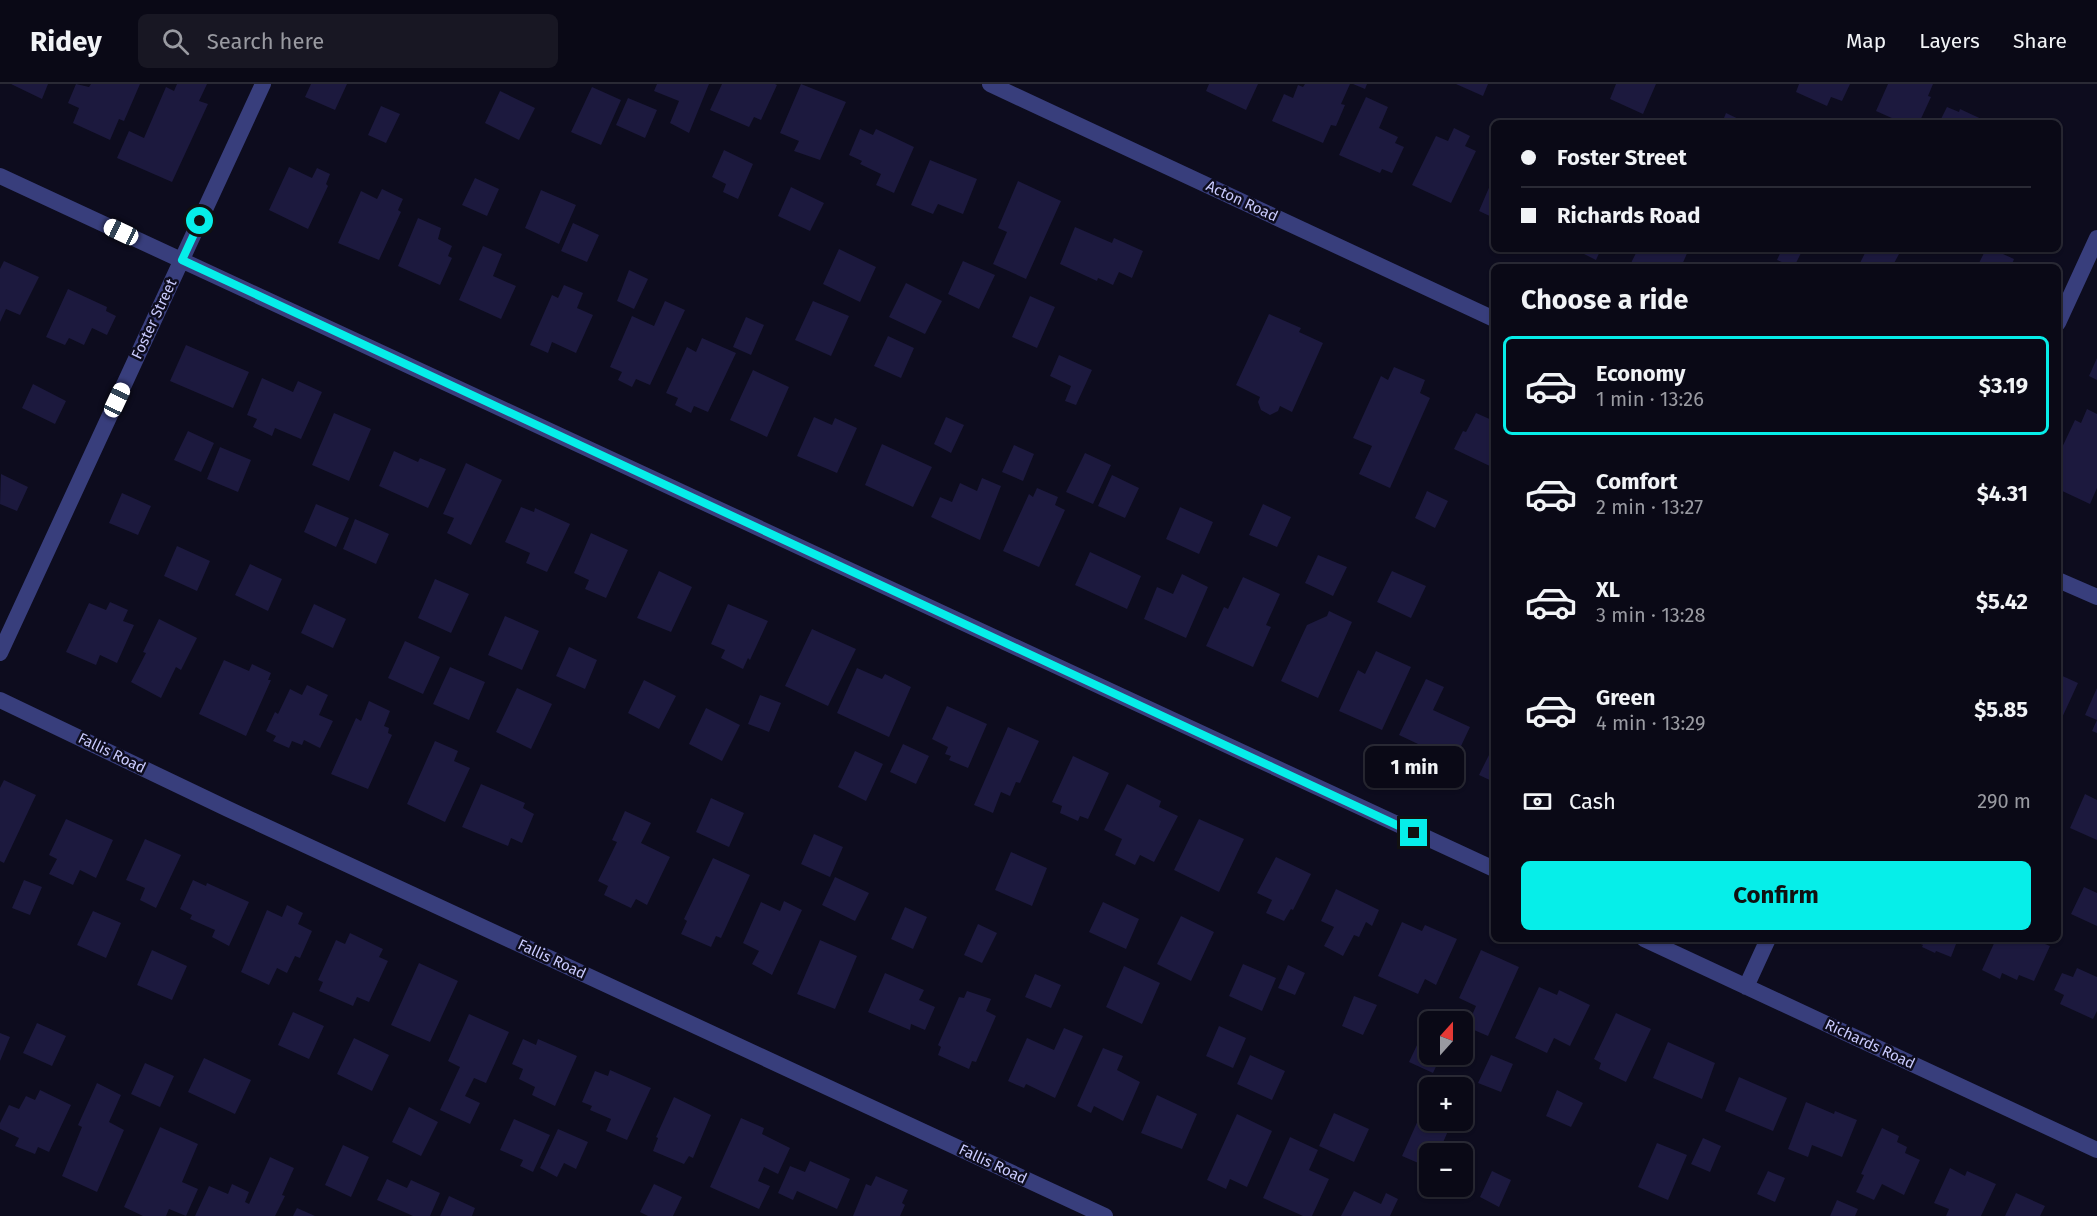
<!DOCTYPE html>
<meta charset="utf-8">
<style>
body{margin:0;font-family:"Fira Sans",sans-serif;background:#181723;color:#f1f3f6;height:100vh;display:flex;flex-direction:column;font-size:22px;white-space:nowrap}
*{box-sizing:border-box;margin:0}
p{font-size:20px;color:#999aa1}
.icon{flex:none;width:33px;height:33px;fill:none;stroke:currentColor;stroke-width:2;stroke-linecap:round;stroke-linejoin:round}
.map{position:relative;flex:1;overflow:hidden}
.sheet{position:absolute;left:1491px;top:180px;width:570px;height:678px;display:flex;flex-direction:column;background:#0a0916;border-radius:9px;box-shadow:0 2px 4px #0004,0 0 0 2px #2a2a35}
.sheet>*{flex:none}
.banner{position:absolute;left:1491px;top:36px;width:570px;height:132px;border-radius:9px;box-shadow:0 2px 4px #0004,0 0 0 2px #2a2a35;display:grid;align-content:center;height:132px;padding:0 30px;background:#0a0916}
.needle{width:39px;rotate:21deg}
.buttons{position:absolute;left:1419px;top:927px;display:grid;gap:12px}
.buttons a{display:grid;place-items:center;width:54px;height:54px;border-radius:9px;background:#0a0916;box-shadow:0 2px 4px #0004,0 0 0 2px #2a2a35;font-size:30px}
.end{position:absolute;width:27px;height:27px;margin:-14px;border:8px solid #06eee9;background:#111;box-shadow:0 0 0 3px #111}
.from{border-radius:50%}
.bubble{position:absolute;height:42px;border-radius:9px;background:#0a0916;box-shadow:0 2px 4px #0004,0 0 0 2px #2a2a35;font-size:20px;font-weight:700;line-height:42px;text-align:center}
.car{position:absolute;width:18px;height:36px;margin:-18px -9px;border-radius:8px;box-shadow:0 0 4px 2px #0007;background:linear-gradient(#fff 24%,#345 0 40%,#fff 0 76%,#345 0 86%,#fff 0)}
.banner b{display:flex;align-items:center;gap:21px;height:57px;font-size:22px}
.banner b+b{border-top:2px solid #2a2a35}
.banner i{width:15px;height:15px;background:#f1f3f6}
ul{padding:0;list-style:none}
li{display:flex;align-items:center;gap:18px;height:99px;margin:0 12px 9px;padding:0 18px;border:3px solid transparent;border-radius:9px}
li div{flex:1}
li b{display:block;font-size:22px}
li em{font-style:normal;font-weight:700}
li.active{border-color:#06eee9}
li>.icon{width:54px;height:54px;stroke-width:1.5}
h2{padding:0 30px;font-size:27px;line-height:72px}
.pay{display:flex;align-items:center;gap:15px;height:66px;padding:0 30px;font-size:22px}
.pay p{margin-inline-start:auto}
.button{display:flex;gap:12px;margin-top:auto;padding:12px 30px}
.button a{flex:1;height:69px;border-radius:9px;background:#06eee9;color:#111;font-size:24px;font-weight:700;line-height:69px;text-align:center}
header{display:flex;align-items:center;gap:36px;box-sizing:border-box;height:84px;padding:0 30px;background:#0a0916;border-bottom:2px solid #2a2a35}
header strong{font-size:28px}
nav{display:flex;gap:33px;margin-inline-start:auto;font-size:21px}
.search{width:420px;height:54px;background:#181723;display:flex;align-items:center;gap:15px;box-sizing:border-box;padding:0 21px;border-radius:9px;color:#999aa1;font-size:22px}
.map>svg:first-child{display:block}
.building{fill:#1c193e}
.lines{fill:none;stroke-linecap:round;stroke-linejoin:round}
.minor{stroke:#383e7c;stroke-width:16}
.route{stroke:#06eee9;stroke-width:8}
.labels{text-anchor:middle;stroke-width:5;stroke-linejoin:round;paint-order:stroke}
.street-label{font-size:15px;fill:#cacbfe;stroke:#0d0c1e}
</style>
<header>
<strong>Ridey</strong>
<div class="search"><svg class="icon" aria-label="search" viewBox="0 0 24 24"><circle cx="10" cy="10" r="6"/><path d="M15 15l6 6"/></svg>Search here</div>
<nav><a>Map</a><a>Layers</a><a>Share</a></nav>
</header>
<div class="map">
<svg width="2097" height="1132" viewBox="0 0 2097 1132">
<rect width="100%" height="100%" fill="#0d0c1e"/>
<path class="building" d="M11 0H48L42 15Z
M76 0 89 3 91 0H140L124 37 119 35 110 56 73 39 79 24 68 19Z
M177 0H207L199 17 208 20 172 98 117 74 129 47 144 54 166 3 174 7Z
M311 0H347L335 26 305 13Z
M657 0H709L689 49 670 39 679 17 654 7Z
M722 0H775L777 1 761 36 754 33 749 43 710 26Z
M801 0 846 18 820 76 794 67 799 57 780 49Z
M1209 0H1258L1246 26 1206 7Z
M1305 0H1350L1341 20 1345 21 1336 42 1331 41 1323 59 1272 37 1284 10 1293 14 1298 1 1303 3Z
M1353 0H1367L1365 5Z
M1456 0H1488L1483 12Z
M1616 0H1656L1643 30 1610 15Z
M1799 0H1850L1842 17 1831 13 1827 22 1796 8Z
M1888 0H1933L1928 12 1931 13 1919 39H1903L1876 27Z
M592 3 621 16 601 61 571 48Z
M500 7 535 24 519 56 485 39Z
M1366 13 1388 23 1379 44 1398 53 1395 59 1404 63 1392 89 1382 85 1380 89 1339 71Z
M628 14 657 26 645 54 616 41Z
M381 22 400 30 386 59 368 51Z
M1947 23 1959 28 1960 25 1990 39H1939Z
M1726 29 1747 39H1722Z
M1454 44 1470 52 1465 62 1476 67 1451 119 1412 101 1436 52 1448 57Z
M860 45 873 51 876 45 914 63 894 109 876 101 881 90 860 80 862 77 849 71Z
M724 66 753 80 738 115 723 108 726 100 712 93Z
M930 76 977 95 963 130 938 120 933 130 911 121Z
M289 83 312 94 317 84 330 90 326 100 328 102 308 145 269 126Z
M1494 92V134L1479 127Z
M475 94 499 105 487 132 462 121Z
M1018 97 1061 117 1026 195 993 180 1007 148 998 144Z
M791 103 824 119 810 147 778 132Z
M382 105 403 115 398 126 401 128 379 176 338 159 361 107 377 115Z
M541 106 576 121 559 160 525 144Z
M418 134 441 144 438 155 452 162 448 172 452 174 440 201 398 182Z
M573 139 599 151 587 178 561 167Z
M1075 143 1112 159 1114 154 1143 167 1132 194 1119 188 1113 201 1098 194 1097 197 1060 180Z
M483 162 502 170 493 192 516 202 501 235 459 216Z
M839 165 876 183 860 218 823 200Z
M1574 165H1601L1596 176Z
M1638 165H1689L1681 183H1629Z
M1782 165H1803L1794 183 1777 176Z
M1867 165H1889L1899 170 1892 183H1868L1860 179Z
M1986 165H1992L2014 175 2011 183H1982L1978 181Z
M4 177 39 193 20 231 6 225 0 238V185Z
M963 177 995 191 979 225 948 210Z
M629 186 648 195 634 225 617 217Z
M906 199 942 217 925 250 889 233Z
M564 201 583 209 577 224 593 231 576 269 552 258 548 269 530 261 552 211 558 214Z
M68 205 107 223 106 227 116 232 107 251 92 244 84 261 69 254 65 261 46 253Z
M1030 212 1055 223 1037 264 1012 253Z
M665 217 685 226 650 301 636 295 632 303 618 296 622 288 610 283 632 232 654 242Z
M813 217 849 232 831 272 795 256Z
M1269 230 1301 244 1299 248 1323 259 1292 328 1280 322 1278 327 1270 331 1261 326 1258 318 1260 313 1236 301Z
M746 233 764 241 751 271 733 263Z
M888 252 914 264 901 294 874 282Z
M702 254 736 269 708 328 694 322 691 329 675 321 678 314 666 309 687 263 696 268Z
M186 261 249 288 233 324 170 297Z
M1059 271 1092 286 1076 321 1065 317 1071 302 1050 292Z
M2097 274V296L2089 292Z
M1394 283 1425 296 1420 309 1430 314 1390 404 1359 390 1372 362 1353 354 1381 292 1388 296Z
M753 286 789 303 767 353 730 336Z
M262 294 293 308 298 297 322 308 301 355 275 344 272 352 253 343 257 335 247 331Z
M33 300 66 317 55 340 22 324Z
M2087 325 2097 330V404L2090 420 2058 405V372L2075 336 2081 339Z
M334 329 371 345 349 397 312 381Z
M1476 329 1494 337V384L1454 365 1463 347 1466 348Z
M814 333 832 341 835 334 857 344 837 389 797 372Z
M946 333 964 341 951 369 934 360Z
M188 347 214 359 201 388 174 376Z
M882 360 932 383 913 423 865 401Z
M1014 361 1034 370 1023 397 1002 388Z
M220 363 251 376 238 408 207 395Z
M394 367 418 378 420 374 446 385 428 424 379 402Z
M1085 369 1111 381 1093 420 1066 408Z
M466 379 502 396 471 461 447 449 454 434 443 430Z
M1 390 28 403 17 427 0 420Z
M1112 391 1139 404 1125 434 1098 422Z
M982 394 1001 402 980 456 931 433 940 413 952 418 960 399 977 407Z
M1037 404 1058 413 1055 421 1065 426 1039 483 1003 467 1029 410 1033 413Z
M1427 407 1448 417 1435 444 1415 434Z
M122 409 151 422 138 451 109 439Z
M316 420 349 434 336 463 304 448Z
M1263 420 1291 433 1277 463 1249 451Z
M521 423 534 428 535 424 570 440 547 488 526 479 530 469 505 458Z
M1180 423 1213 438 1199 470 1166 455Z
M355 435 389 450 376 480 343 465Z
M591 449 628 466 606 514 585 505 589 496 574 489Z
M177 462 210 477 197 507 164 492Z
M1090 468 1141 492 1127 525 1075 501Z
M1318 471 1347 483 1333 512 1305 499Z
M250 480 282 495 268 527 235 511Z
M659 487 692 503 671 548 637 534Z
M1392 487 1426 502 1411 534 1377 518Z
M1182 490 1208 503 1186 554 1144 535 1157 503 1173 510Z
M1243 493 1280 510 1266 541 1271 543 1253 583 1206 562 1224 523 1228 525Z
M435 495 469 510 451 549 418 534Z
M110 518 128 526 123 537 134 541 117 579 100 571 96 581 66 568 89 519 106 526Z
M314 520 346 535 333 564 301 549Z
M728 520 768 537 750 576 748 574 743 585 721 574 725 566 711 560Z
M1329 527 1352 538 1318 614 1281 597 1307 541 1327 532Z
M505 532 539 547 522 586 488 571Z
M159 535 197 554 181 586 176 583 161 614 131 598 146 569 143 568Z
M812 545 856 565 828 622 785 602Z
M405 557 440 573 423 610 388 594Z
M569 563 597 576 585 605 556 592Z
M1376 567 1411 583 1382 646 1339 627 1358 586 1365 590Z
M224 576 249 587 252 580 271 589 268 596H271L246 652 199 630Z
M450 583 485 598 469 636 433 620Z
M857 584 882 595 885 590 911 603 889 653 837 629Z
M2058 590 2078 599 2060 638 2058 637Z
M1426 595 1444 603 1433 626 1470 643 1454 677 1399 651Z
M644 596 676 612 659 645 628 629Z
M307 601 328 611 319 631 333 637 320 664 304 656 302 661 292 657 289 664 273 657 276 652 266 647 275 628 278 630 290 605 302 611Z
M517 604 552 620 531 665 496 648Z
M2097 604V649L2092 647 2097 636 2085 631Z
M760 611 781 619 769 648 748 640Z
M369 617 390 627 384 642 389 644 388 649 392 651 368 705 331 690 356 634 361 637Z
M947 622 987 640 968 684 949 676 951 672 945 670 948 663 932 655Z
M706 624 740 641 722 677 689 660Z
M1008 643 1039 657 1020 699 1016 698 1010 712 1001 708 993 729 974 721Z
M435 657 458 667 454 677 470 684 445 738 407 720Z
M903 660 929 672 916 700 890 688Z
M1494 661V698L1479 691Z
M855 667 883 680 866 717 838 703Z
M1073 672 1109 689 1088 735 1080 732 1078 737 1060 729 1062 722 1052 718Z
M4 696 36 711 4 779 0 777V704Z
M481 700 525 719 523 724 534 730 522 759 511 754 508 762 462 743Z
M1127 700 1161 717 1159 723 1178 732 1154 778 1140 771 1135 781 1115 771 1122 755 1104 746Z
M2085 710 2097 716V756L2070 744Z
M711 714 744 729 729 763 696 748Z
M625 727 651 739 641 759 670 773 647 821 636 815 631 824 604 811 608 802 598 797 617 758 612 756Z
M66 735 113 756 96 794 80 786 73 801 49 790 57 775 49 771Z
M1199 735 1244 755 1219 808 1174 786Z
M814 750 843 763 830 793 801 780Z
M145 755 181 771 156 824 140 816 145 804 126 796Z
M1011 768 1047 784 1032 822 995 806Z
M1276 773 1311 790 1293 826 1291 825 1284 837 1266 829 1272 816 1257 809Z
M713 774 750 791 721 854 716 852 711 863 681 850 687 837 684 835Z
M835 793 869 809 855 837 822 821Z
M24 796 42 803 30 831 12 824Z
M193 796 206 802 207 799 249 818 229 862 212 853 215 846 190 835 192 831 180 825Z
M2084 803 2097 809V842L2071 830Z
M1336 805 1379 826 1372 842 1366 838 1359 853 1354 851 1343 872 1324 862 1334 843 1321 837Z
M784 817 802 826 772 891 752 880 759 867 743 859 761 818 780 827Z
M1103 818 1139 835 1126 865 1089 848Z
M287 821 303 829 298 840 312 847 300 874 295 872 287 889 277 884 269 901 241 888 267 826 282 833Z
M905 823 927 833 913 865 891 855Z
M93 827 121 839 106 874 77 861Z
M1181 832 1214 848 1191 897 1157 880Z
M1402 838 1422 847 1425 841 1457 855 1436 901 1425 895 1418 910 1378 892Z
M978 840 997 849 982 879 964 871Z
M350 849 383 865 379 873 388 877 369 918 357 913 353 922 319 907 323 898 318 896 336 856 345 860Z
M1917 855H1958L1951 873 1936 867 1935 869 1922 863 1923 861 1916 858Z
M1996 855H2033L2050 862 2034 897 2019 891 2017 896 2002 889 2000 895 1982 886Z
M820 856 857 872 835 925 797 910Z
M152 866 187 882 172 916 137 901Z
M1481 866 1519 883 1488 952 1467 943 1476 922 1459 914Z
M419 879 458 897 430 958 391 941Z
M1243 880 1276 894 1262 927 1229 912Z
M1288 881 1305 889 1295 911 1278 904Z
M1124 882 1160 899 1142 940 1106 923Z
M2077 884 2097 893V927L2093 935 2060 920 2064 911 2054 906 2062 889 2073 893Z
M885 889 924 906 919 916 935 923 925 946 911 940 910 946 868 928Z
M1035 890 1061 901 1051 924 1025 913Z
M1539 903 1557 911 1559 906 1590 921 1570 962 1554 954 1547 969 1515 954Z
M967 907 991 915 986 927 996 932 976 978 972 977 969 985 938 971 941 963 938 961 959 913 964 914Z
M1354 912 1377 921 1363 951 1342 942Z
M293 928 324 942 309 975 278 961Z
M1616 929 1651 945 1626 998 1599 985 1601 979 1594 975Z
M469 930 509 948 486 999 474 994 465 1012 480 1019 470 1040 440 1026 460 983 448 977Z
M37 939 66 952 52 982 23 969Z
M1219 942 1246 954 1233 984 1206 972Z
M1426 942 1430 943V970H1442L1433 989 1409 978Z
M1064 944 1083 952 1055 1014 1026 1000 1024 1004 1008 997 1027 954 1054 966Z
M0 949 10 953 0 977Z
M354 954 389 971 372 1007 337 990Z
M523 955 536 961 538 955 577 972 555 1022 532 1011 535 1003 519 995 523 985 512 980Z
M1668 958 1715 979 1702 1015 1653 994Z
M1103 964 1123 972 1117 986 1140 998 1123 1037 1094 1022 1091 1029 1077 1022Z
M1250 971 1285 987 1272 1016 1237 1000Z
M1491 971 1513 980 1501 1008 1478 999Z
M204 974 251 996 235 1030 188 1008Z
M145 979 174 992 160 1023 131 1010Z
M610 986 651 1004 627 1056 606 1047 611 1035 590 1026 592 1022 582 1018 595 987 608 992Z
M1739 993 1787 1014 1773 1047 1725 1027Z
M97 999 121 1011 109 1038 124 1046 97 1108 62 1092 82 1043 78 1041Z
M40 1006 71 1021 49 1068 38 1063 35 1070 15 1062 19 1054 0 1045V1039L9 1021 19 1025 26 1012 35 1016Z
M1557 1006 1583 1019 1571 1043 1546 1032Z
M1157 1011 1197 1030 1182 1065 1141 1049Z
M674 1013 711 1031 693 1074 689 1072 684 1080 653 1067 658 1054 656 1053Z
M1806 1018 1834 1030 1835 1027 1857 1036 1842 1073 1812 1061 1808 1073 1788 1065Z
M409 1023 438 1038 421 1072 392 1058Z
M1334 1029 1369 1045 1354 1078 1319 1062Z
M1237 1030 1272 1047 1247 1103 1230 1095 1226 1105 1207 1096Z
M741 1034 764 1044 762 1050 790 1064 778 1090 764 1083 758 1097 770 1102 759 1125 710 1103Z
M1419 1034 1448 1047 1438 1070H1430V1084L1402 1072Z
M514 1035 550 1051 533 1088 520 1082 523 1076 500 1066Z
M160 1043 198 1060 182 1098 198 1105 186 1132 169 1125 166 1132H143L124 1123Z
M1882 1044 1899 1052 1897 1058 1907 1063 1905 1069 1920 1076 1904 1111 1882 1100 1874 1116 1856 1108 1864 1091 1861 1090Z
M558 1045 588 1058 576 1085 564 1079 557 1093 540 1084Z
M1290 1053 1318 1066 1309 1086 1329 1095 1312 1132H1303L1263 1114Z
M1703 1054 1721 1062 1710 1088 1691 1080Z
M1657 1059 1687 1071 1668 1116 1638 1103Z
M343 1061 369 1073 351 1113 325 1101Z
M270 1073 294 1084 282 1111 285 1112 275 1132H195L209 1102 228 1110 232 1100 249 1108 245 1118 249 1120Z
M810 1077 850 1095 837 1125 797 1107 793 1116 778 1109 790 1082 805 1088Z
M1950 1084 1965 1092 1967 1087 1996 1100 1981 1132H1946L1949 1125 1934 1119Z
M1492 1087 1511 1096 1499 1123 1480 1113Z
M1768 1087 1785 1094 1775 1118 1757 1110Z
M876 1092 908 1106 902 1119 905 1121 900 1132H853L866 1100 871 1102Z
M387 1095 407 1104 411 1096 440 1109 430 1132H413L377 1116Z
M654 1100 682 1113 673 1132H648L640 1128Z
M1354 1107 1381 1120 1386 1109 1398 1115 1390 1132H1341Z
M2016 1109 2045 1122 2040 1132H2005Z
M449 1112 475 1124 472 1132H440Z
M1837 1116 1858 1125 1855 1132H1830Z
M297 1124 315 1132H293Z"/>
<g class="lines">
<path class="minor" d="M990 0 1494 235
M0 92 1494 785
M2058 239 2097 154
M2058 496 2097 513
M0 569 263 0
M0 616 228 725 1105 1132
M1644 855 2097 1066
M1746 903 1768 855"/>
</g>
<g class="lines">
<path class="route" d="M200 137 182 176 1414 749"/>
</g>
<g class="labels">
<g class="street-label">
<text transform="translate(1242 117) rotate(25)" y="5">Acton Road</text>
<text transform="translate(154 235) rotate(-65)" y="5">Foster Street</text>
<text transform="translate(112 669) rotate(26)" y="5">Fallis Road</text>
<text transform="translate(552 875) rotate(25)" y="5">Fallis Road</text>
<text transform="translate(1870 960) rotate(25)" y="5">Richards Road</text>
<text transform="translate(993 1080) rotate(25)" y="5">Fallis Road</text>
</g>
</g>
</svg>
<div class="buttons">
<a><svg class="needle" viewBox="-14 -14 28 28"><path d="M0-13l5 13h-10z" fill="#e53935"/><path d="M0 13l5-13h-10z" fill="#999aa1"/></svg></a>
<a>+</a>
<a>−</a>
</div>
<i class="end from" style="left:200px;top:137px"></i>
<i class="end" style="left:1414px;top:749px"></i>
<div class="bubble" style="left:1365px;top:662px;width:99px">1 min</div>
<i class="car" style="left:121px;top:148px;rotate:295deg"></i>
<i class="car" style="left:117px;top:316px;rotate:25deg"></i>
<div class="banner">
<b><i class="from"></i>Foster Street</b>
<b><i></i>Richards Road</b>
</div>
<section class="sheet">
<h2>Choose a ride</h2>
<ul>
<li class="active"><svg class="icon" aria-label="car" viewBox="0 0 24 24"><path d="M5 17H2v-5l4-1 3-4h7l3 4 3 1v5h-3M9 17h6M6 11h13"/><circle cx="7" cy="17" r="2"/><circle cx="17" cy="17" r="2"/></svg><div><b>Economy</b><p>1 min · 13:26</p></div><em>$3.19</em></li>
<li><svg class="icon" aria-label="car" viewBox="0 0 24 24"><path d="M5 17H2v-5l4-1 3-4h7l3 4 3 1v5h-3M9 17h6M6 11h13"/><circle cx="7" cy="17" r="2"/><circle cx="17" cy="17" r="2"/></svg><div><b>Comfort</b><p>2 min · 13:27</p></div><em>$4.31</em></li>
<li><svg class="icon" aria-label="car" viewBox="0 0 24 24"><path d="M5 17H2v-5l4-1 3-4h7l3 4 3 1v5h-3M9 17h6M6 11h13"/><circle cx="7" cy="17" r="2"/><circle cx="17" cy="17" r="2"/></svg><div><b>XL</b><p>3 min · 13:28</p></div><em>$5.42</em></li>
<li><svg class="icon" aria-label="car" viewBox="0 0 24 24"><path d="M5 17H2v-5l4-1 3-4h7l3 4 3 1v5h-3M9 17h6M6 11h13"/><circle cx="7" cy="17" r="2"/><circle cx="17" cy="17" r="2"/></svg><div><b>Green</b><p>4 min · 13:29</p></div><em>$5.85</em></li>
</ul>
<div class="pay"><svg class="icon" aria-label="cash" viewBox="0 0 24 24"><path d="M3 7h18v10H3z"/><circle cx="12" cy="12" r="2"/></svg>Cash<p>290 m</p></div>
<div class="button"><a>Confirm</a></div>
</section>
</div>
